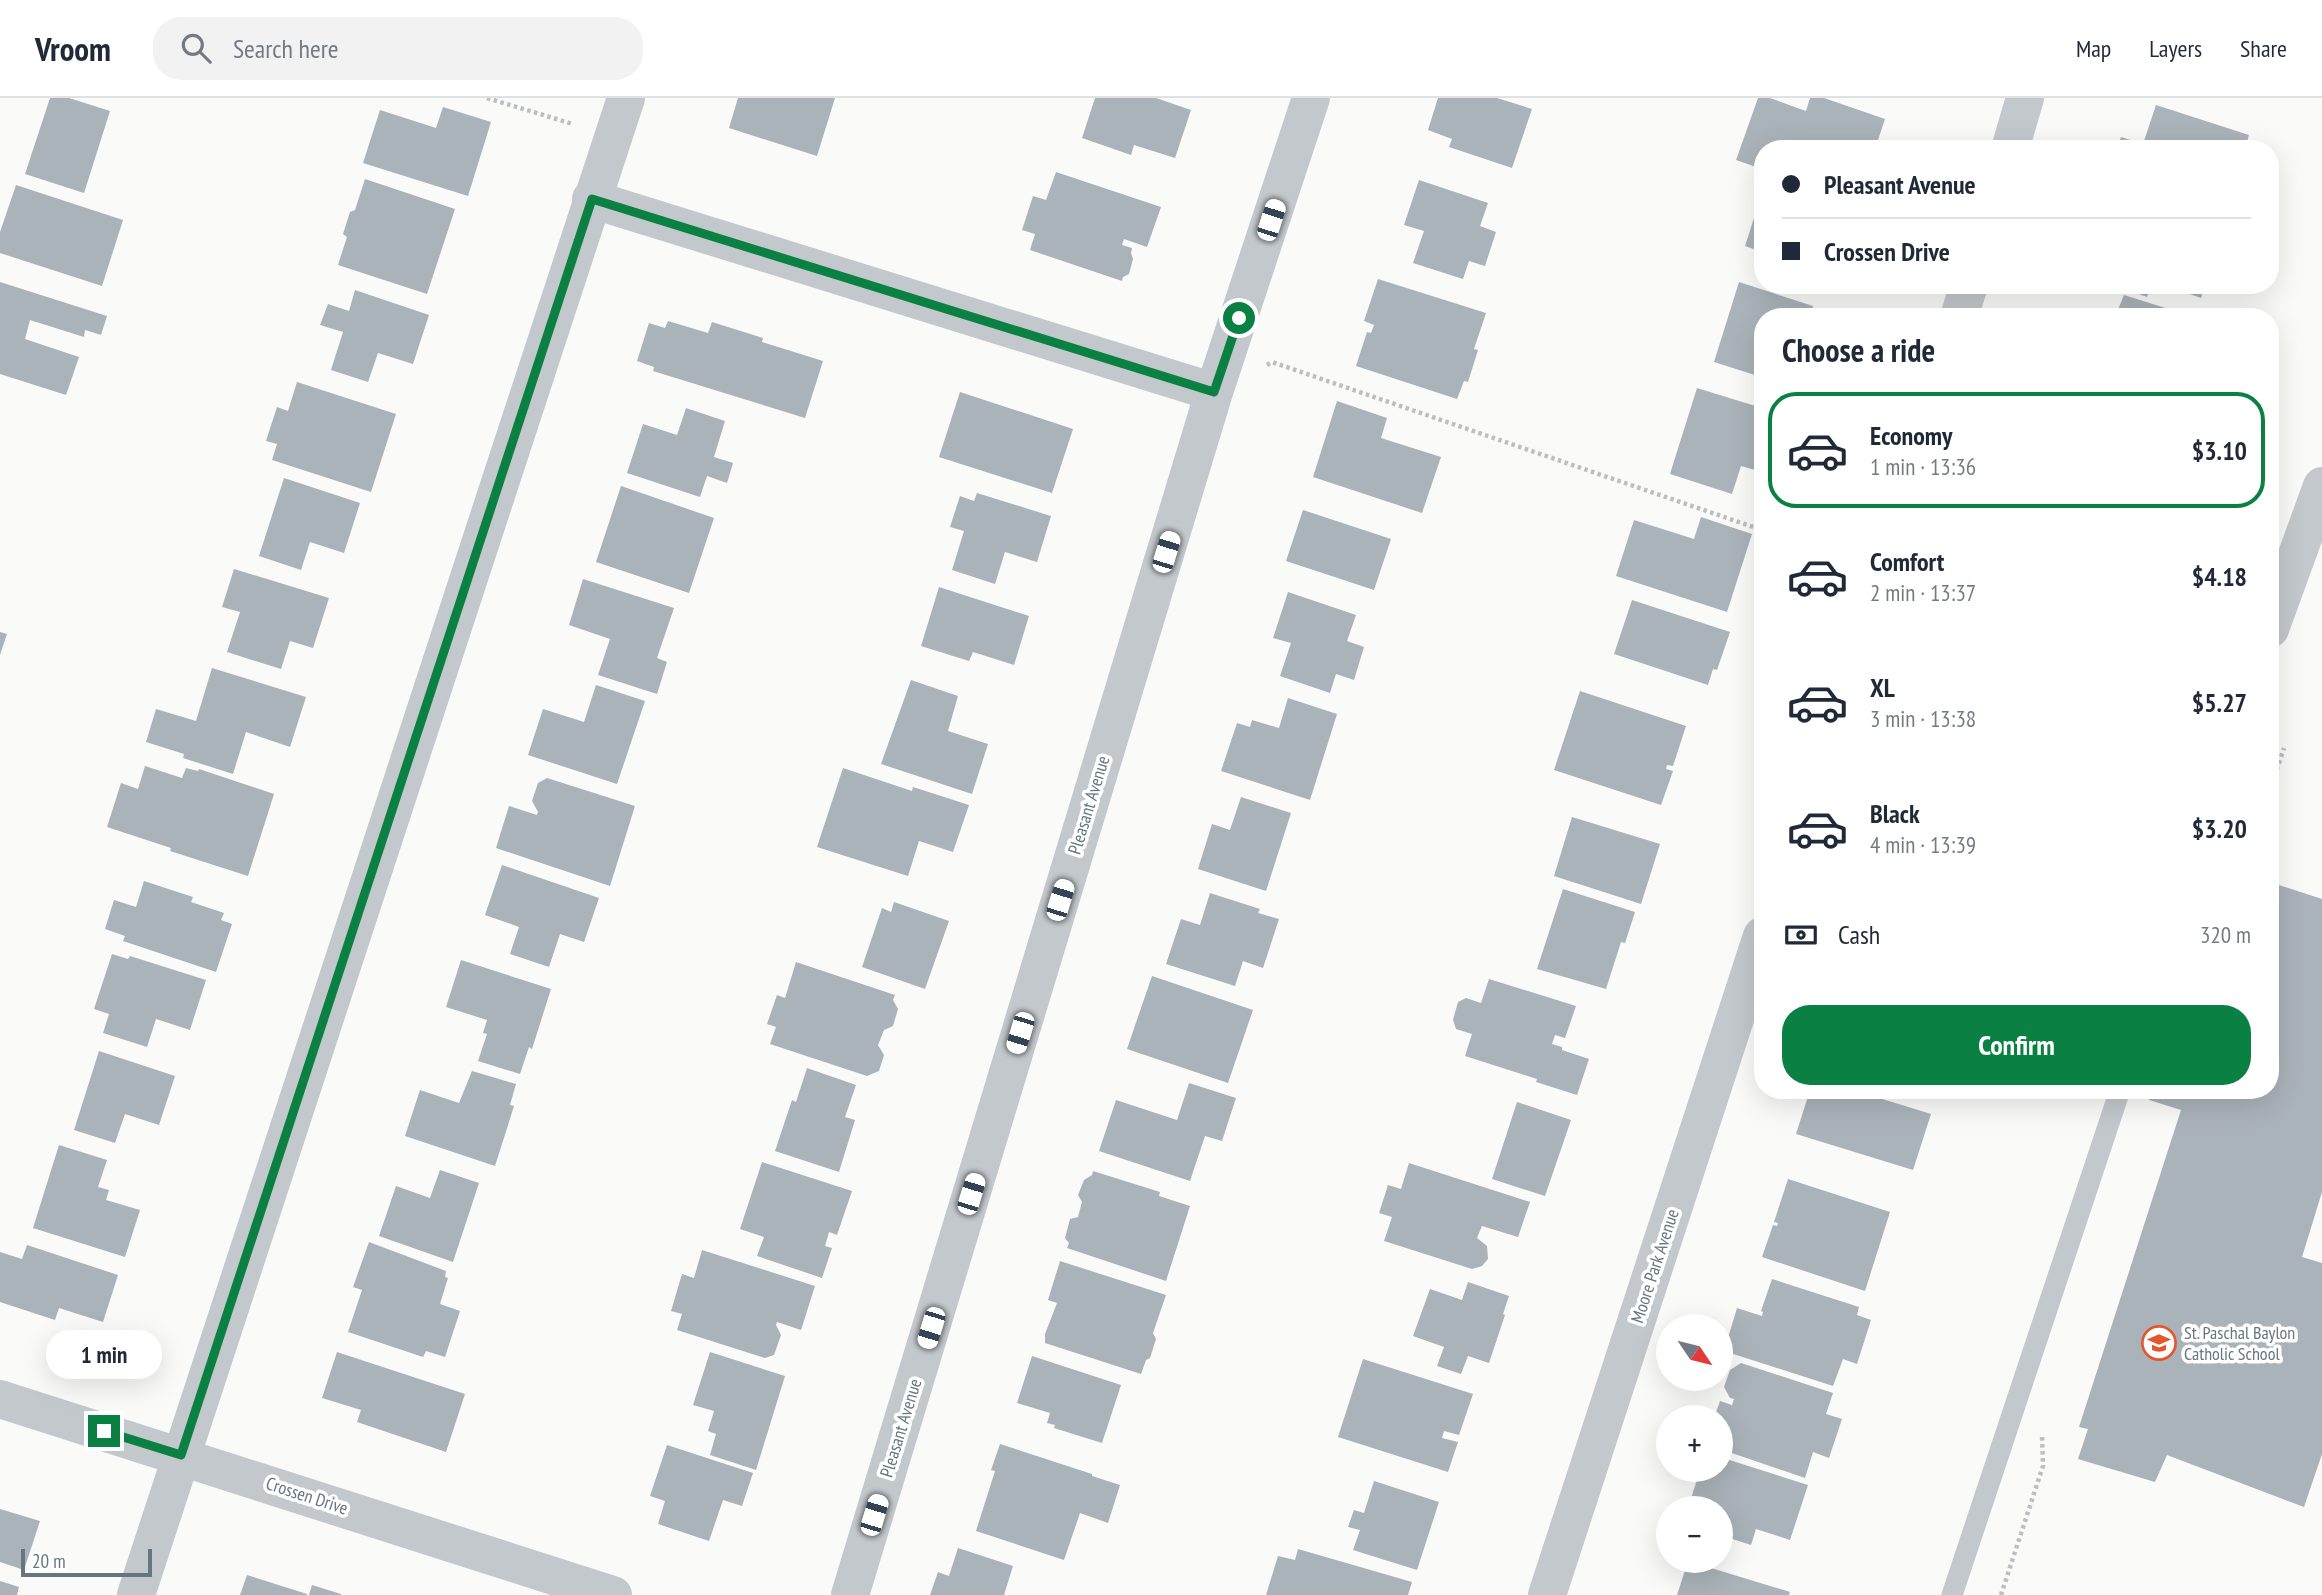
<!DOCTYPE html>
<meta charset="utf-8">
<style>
body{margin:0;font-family:"PT Sans Narrow",sans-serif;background:#f2f2f3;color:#1f2937;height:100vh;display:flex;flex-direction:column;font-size:26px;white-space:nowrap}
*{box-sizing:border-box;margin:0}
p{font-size:23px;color:#747a83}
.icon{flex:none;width:38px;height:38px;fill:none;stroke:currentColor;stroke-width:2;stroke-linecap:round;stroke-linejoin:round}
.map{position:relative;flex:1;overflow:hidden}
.details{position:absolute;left:1754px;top:210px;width:525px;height:791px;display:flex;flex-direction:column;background:#fff;border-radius:28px;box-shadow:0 7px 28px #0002}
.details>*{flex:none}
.guide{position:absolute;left:1754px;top:42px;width:525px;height:154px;border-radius:28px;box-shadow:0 7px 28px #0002;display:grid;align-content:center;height:154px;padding:0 28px;background:#fff}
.needle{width:46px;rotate:125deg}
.tools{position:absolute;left:1656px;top:1216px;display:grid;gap:14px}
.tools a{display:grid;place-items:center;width:77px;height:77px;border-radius:50%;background:#fff;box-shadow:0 7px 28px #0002;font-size:35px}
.scale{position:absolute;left:21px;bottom:18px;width:131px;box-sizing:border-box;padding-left:7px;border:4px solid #657683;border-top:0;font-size:19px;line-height:24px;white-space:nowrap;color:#657683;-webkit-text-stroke:5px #fff;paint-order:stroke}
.end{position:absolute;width:32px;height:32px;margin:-16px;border:9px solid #0b8043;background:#fff;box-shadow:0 0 0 4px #fff}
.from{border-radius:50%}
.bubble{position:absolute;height:49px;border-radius:24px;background:#fff;box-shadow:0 7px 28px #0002;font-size:23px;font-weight:700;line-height:49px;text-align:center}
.car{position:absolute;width:21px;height:42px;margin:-21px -10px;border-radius:9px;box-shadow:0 0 5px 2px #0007;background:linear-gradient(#fff 24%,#345 0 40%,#fff 0 76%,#345 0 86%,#fff 0)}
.guide b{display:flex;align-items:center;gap:24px;height:66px;font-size:26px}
.guide b+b{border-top:2px solid #e0e1e3}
.guide i{width:18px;height:18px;background:#1f2937}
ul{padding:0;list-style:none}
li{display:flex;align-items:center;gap:21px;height:116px;margin:0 14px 10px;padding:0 14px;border:4px solid transparent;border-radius:28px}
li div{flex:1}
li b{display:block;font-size:26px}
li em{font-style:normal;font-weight:700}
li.selected{border-color:#0b8043}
li>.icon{width:63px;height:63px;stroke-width:1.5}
h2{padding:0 28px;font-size:32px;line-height:84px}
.pay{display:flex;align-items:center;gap:18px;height:77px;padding:0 28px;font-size:26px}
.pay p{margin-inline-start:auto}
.cta{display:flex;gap:14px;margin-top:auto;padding:14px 28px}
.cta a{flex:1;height:80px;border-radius:28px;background:#0b8043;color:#fff;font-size:28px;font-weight:700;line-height:80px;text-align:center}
header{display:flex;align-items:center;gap:42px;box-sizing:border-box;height:98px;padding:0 35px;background:#fff;border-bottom:2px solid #e0e1e3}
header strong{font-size:33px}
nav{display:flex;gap:38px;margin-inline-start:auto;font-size:24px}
.search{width:490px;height:63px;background:#f2f2f3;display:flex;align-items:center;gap:18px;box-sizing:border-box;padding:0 24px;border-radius:28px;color:#747a83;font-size:26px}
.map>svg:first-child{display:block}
.building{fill:#aab3b9}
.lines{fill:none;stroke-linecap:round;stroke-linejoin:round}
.path{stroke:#bbbfc2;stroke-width:4.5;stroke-dasharray:3.5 3.5;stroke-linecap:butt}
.service{stroke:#c3c8cc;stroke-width:21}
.minor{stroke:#c3c8cc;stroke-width:38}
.route{stroke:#0b8043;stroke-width:9}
.labels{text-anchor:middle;stroke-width:7;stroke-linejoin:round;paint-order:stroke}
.street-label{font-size:18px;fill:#657683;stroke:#fff}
.poi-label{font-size:18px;fill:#657683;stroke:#fff;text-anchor:start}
</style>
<header>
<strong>Vroom</strong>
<div class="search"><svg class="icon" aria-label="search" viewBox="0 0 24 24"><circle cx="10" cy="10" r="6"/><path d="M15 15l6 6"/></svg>Search here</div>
<nav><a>Map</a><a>Layers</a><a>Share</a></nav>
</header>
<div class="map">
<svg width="2322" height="1497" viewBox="0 0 2322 1497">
<rect width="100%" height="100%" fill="#fafaf8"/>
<path class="building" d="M50 0H69L110 13 84 95 25 76Z
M738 0H835L817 58 729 30Z
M1095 0H1156L1191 12 1175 60 1134 47 1131 57 1082 40Z
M1438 0H1497L1532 11 1512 70 1449 49 1452 41 1428 32Z
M1758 0H1770L1806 13 1810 0H1824L1885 21 1875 51H1762V71L1736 62Z
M2156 7 2249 37 2245 51H2117L2121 39 2143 46Z
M443 9 491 24 468 98 363 65 380 12 436 30Z
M1056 74 1161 109 1147 149 1124 141 1122 147 1132 150 1131 155 1133 161 1129 176 1123 179 1122 183 1030 152 1035 136 1022 132 1033 98 1046 102Z
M365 81 455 111 427 196 338 167 347 139 343 136 350 114 355 112Z
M1419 82 1488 105 1480 128 1496 134 1485 168 1469 163 1463 181 1413 165 1424 133 1404 127Z
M16 87 123 122 102 188 0 155V134Z
M1762 95V154L1745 148Z
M1378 181 1486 215 1474 251 1478 252 1468 284 1464 283 1457 301 1356 268 1367 234 1371 235 1374 227 1364 223Z
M0 184 107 218 101 237 85 232 84 239 30 222 25 241 79 259 66 297 0 276Z
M1739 184 1813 208 1810 219H1762L1761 279 1714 264Z
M2113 187H2151L2147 199Z
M2164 187H2205L2201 200Z
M355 192 429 217 413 266 378 255 368 284 331 272 343 234 320 227 328 206 349 213Z
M2124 197 2191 218 2190 219H2115Z
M668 223 708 235 712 224 763 240 762 244 823 263 805 320 653 273 654 269 637 263 649 225 665 230Z
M297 284 396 316 371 394 272 362 277 346 266 343 277 309 288 313Z
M1697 290 1762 310V374L1741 368 1732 396 1670 376Z
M960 294 1073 331 1052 395 939 359Z
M1337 303 1387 320 1381 340 1441 359 1422 415 1313 379Z
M686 310 725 323 714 359 733 365 727 385 707 378 700 399 627 375 643 326 677 337Z
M284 380 360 405 344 455 310 444 301 472 259 458Z
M621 388 714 420 689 495 596 464Z
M977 395 1051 418 1037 464 1005 454 995 486 952 472 964 433 950 429 960 398 974 403Z
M1303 412 1391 441 1374 492 1286 463Z
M1701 419 1752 436 1727 514 1616 478 1634 422 1694 441Z
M234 471 329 500 313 550 290 543 281 571 227 554 240 514 222 509Z
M583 481 674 510 657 560 667 564 657 596 598 577 610 541 569 527Z
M939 489 1029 518 1014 567 973 554 969 563 921 548Z
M1288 494 1356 517 1347 543 1364 549 1354 582 1336 576 1330 595 1280 578 1291 545 1273 540Z
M1632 502 1730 534 1717 572 1713 571 1708 587 1614 556Z
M0 534 7 536 0 557Z
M212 570 306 599 290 649 246 634 233 676 183 660 184 656 146 644 156 611 196 623Z
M911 582 958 598 948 633 988 646 972 696 881 666Z
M596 587 645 603 617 686 528 657 543 611 584 624Z
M1580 593 1686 628 1673 668 1667 667 1666 671 1673 673 1661 707 1554 672Z
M1288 600 1337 616 1310 702 1221 673 1237 625 1250 629 1252 622 1279 630Z
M145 668 182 680 186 670 198 673 199 671 274 696 248 778 170 753 171 750 107 729 121 685 138 691Z
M843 670 912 693 913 689 969 707 953 754 919 743 908 778 817 749Z
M547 680 635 708 610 788 496 750 509 708 537 717 538 714 532 703 538 685Z
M1241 699 1291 715 1266 793 1198 771 1212 726 1230 732Z
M1572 719 1660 746 1641 806 1554 778Z
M502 767 599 800 584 844 560 836 549 869 510 856 519 829 485 817Z
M144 783 193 799 191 804 224 815 221 822 232 826 216 874 123 843 125 838 105 831 114 802 136 809Z
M2270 784 2322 801V1094L2302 1159 2322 1165V1356L2304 1409 2167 1357 2155 1384 2078 1361 2088 1331 2079 1329 2181 1012 2149 1002 2152 992H2270Z
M1563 791 1635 814 1625 845 1621 844 1606 891 1537 871Z
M1210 795 1260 811 1258 815 1279 821 1263 870 1243 863 1235 888 1166 866 1181 821 1200 827Z
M894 804 949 823 925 891 862 869 882 810 891 814Z
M112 856 128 861 130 858 206 882 190 932 156 921 147 949 103 935 109 916 94 911Z
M461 862 551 891 532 951 529 949 520 976 478 963 487 936 483 935 487 922 446 909Z
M796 864 895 897 893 902 898 911 893 928 884 932 878 947 884 957 879 973 867 978 770 946 776 929 767 926 777 897 785 900Z
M1152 878 1253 912 1228 985 1127 951Z
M1489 881 1576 908 1565 940 1555 937 1552 946 1562 949V952L1589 961 1577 997 1536 984 1537 981 1465 958 1472 936 1456 931 1453 922 1458 904 1466 900 1481 905Z
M99 953 175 978 159 1027 125 1016 115 1045 74 1032Z
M807 970 856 987 845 1019 855 1022 839 1074 775 1053 792 1002 796 1004Z
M472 973 516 986 510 1007 514 1008 495 1068 405 1038 420 992 459 1005Z
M1189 985 1236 1000 1222 1043 1205 1038 1190 1083 1099 1053 1116 1002 1177 1022Z
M1810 992H1853L1931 1016 1913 1072 1796 1036Z
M1517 1004 1571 1022 1545 1098 1492 1081Z
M59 1047 107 1062 98 1089 109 1092 106 1102 140 1112 125 1159 33 1130Z
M762 1064 852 1093 837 1137 829 1134 825 1148 832 1150 822 1180 757 1158 764 1139 740 1131Z
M1409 1065 1530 1104 1518 1139 1482 1128 1477 1140 1487 1148 1488 1161 1482 1168 1472 1171 1384 1143 1392 1119 1379 1115 1388 1087 1401 1091Z
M440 1072 479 1085 453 1164 379 1138 396 1088 430 1100Z
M1093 1073 1160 1094 1159 1098 1190 1108 1166 1183 1067 1150 1069 1145 1065 1140 1070 1121 1078 1119 1082 1104 1078 1097 1084 1082 1092 1077Z
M1788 1081 1890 1114 1865 1193 1762 1159 1773 1127 1777 1128 1778 1125 1774 1124Z
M369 1144 446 1173 445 1179 448 1180 440 1206 460 1213 445 1259 426 1253 423 1259 348 1234 362 1192 353 1189Z
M27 1147 118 1177 103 1224 59 1210 55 1222 0 1204V1154L22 1161Z
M702 1152 815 1188 801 1232 777 1224 776 1227 781 1237 774 1257 765 1260 677 1232 682 1216 671 1213 682 1176 694 1180Z
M1060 1163 1166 1197 1153 1235 1156 1241 1150 1260 1146 1262 1141 1276 1045 1245V1236L1057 1205 1048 1202Z
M1772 1181 1859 1209 1857 1217 1871 1222 1857 1266 1843 1261 1833 1288 1724 1253 1737 1210 1762 1218 1763 1214 1761 1213Z
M1468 1184 1509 1198 1503 1216 1505 1217 1489 1265 1468 1258 1461 1276 1437 1268 1444 1249 1413 1238 1430 1191 1462 1202Z
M337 1254 465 1296 446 1354 357 1324 361 1312 322 1300Z
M710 1254 785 1278 756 1372 710 1357 716 1336 708 1333 714 1313 693 1307Z
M1032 1258 1121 1287 1102 1345 1054 1330 1055 1327 1047 1325 1050 1315 1017 1305Z
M1363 1261 1473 1296 1459 1337 1444 1333 1442 1340 1458 1344 1448 1374 1338 1339Z
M1741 1265 1833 1295 1826 1316 1842 1321 1829 1360 1813 1354 1805 1380 1720 1351V1320H1714L1720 1303 1732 1307 1734 1301 1730 1300 1724 1289 1730 1272Z
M1000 1346 1092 1376V1378L1120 1387 1108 1425 1080 1415 1064 1462 976 1433 995 1373 991 1372Z
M667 1347 753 1375 742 1408 723 1402 709 1443 658 1426 665 1403 650 1398Z
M1720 1359 1808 1387 1790 1442 1756 1431 1751 1447 1720 1437V1410H1688L1700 1372H1720Z
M1374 1383 1439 1404 1417 1472 1353 1452 1360 1432 1348 1429 1354 1412 1364 1415Z
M0 1411 40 1423 24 1472 0 1464Z
M958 1450 1013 1468 1004 1497H930L938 1474 949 1478Z
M1298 1451 1412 1484 1408 1497H1266L1278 1458 1295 1462Z
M1688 1463 1790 1494 1789 1497H1677Z
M247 1477 307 1496V1497H240Z
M0 1483 19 1489 17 1497H0Z
M312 1487 341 1496V1497H309Z"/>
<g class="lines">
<path class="path" d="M487 0 573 26
M1267 267 1272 264 1762 432
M2270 692 2284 650
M2001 1497 2043 1368 2042 1337"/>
<path class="service" d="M1952 1497 2120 992"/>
<path class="minor" d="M2010 51 2025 0
M591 101 1214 294
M1959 219 1969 187
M2270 531 2322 388
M0 1301 613 1497
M136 1497 626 0
M850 1497 1214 294 1311 0
M1547 1497 1762 838"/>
</g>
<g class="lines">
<path class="route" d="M104 1333 181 1357 592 101 1214 294 1239 220"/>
</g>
<defs>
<g id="school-ring" transform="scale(1.75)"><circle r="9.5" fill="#fff" stroke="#e4572e" stroke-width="1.5"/><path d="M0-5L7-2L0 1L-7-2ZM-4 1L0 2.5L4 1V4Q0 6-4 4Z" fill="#e4572e"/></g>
</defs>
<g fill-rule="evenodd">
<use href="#school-ring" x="2159" y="1245"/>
</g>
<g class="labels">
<g class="street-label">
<text transform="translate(1089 707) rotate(-73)" y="6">Pleasant Avenue</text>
<text transform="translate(1655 1168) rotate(-72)" y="6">Moore Park Avenue</text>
<text transform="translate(901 1330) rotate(-73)" y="6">Pleasant Avenue</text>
<text transform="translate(307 1398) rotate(18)" y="6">Crossen Drive</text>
</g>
<g class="poi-label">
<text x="2184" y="1241">St. Paschal Baylon<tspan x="2184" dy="21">Catholic School</tspan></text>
</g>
</g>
</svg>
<div class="tools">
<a><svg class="needle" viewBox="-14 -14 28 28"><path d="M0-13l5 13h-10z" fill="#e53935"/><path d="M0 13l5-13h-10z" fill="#747a83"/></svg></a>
<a>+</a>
<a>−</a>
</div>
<div class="scale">20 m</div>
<i class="end from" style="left:1239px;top:220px"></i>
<i class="end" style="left:104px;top:1333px"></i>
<div class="bubble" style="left:46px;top:1232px;width:116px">1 min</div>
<i class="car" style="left:1271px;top:122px;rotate:18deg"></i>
<i class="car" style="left:1166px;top:454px;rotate:17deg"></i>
<i class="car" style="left:1060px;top:802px;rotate:17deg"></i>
<i class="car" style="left:1020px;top:935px;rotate:197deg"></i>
<i class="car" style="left:971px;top:1096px;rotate:17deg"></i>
<i class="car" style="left:931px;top:1230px;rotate:197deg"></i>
<i class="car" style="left:874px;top:1417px;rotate:17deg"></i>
<div class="guide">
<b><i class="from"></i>Pleasant Avenue</b>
<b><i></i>Crossen Drive</b>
</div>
<section class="details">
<h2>Choose a ride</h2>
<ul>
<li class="selected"><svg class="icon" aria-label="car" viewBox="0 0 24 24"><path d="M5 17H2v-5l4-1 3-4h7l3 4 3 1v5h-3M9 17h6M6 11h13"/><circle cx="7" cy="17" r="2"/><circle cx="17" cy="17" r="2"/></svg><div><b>Economy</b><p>1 min · 13:36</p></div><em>$3.10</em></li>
<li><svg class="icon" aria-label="car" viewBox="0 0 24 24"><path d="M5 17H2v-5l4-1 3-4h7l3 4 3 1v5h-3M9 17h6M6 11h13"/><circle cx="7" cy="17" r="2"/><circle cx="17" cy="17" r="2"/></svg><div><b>Comfort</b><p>2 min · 13:37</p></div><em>$4.18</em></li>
<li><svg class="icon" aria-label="car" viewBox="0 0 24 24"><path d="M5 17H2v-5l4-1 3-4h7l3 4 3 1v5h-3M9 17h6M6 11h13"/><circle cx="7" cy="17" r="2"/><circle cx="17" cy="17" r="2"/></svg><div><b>XL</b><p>3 min · 13:38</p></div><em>$5.27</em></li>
<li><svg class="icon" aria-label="car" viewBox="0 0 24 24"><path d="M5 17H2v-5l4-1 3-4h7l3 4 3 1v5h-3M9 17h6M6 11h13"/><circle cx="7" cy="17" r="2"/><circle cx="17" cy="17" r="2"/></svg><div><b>Black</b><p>4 min · 13:39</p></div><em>$3.20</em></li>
</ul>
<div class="pay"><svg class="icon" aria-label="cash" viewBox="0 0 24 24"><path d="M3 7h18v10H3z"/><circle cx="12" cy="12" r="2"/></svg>Cash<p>320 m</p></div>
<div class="cta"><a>Confirm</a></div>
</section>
</div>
